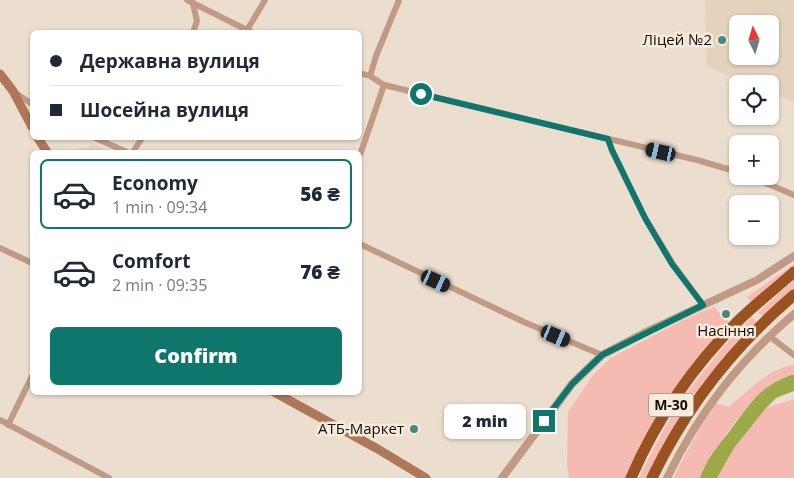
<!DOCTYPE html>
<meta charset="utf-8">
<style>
body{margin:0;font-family:"Open Sans",sans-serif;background:#f2f2f3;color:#1f2937;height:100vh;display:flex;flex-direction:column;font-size:19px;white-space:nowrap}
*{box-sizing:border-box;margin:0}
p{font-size:16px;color:#747a83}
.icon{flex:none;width:28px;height:28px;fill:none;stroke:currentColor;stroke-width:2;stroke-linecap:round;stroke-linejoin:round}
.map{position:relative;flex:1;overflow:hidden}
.sheet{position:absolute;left:30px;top:150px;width:332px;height:245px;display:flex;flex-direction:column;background:#fff;border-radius:8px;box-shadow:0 1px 4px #0004}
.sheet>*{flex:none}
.top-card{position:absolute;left:30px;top:30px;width:332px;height:110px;border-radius:8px;box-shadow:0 1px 4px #0004;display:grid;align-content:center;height:110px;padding:0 20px;background:#fff}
.needle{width:32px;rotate:355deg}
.buttons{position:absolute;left:729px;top:15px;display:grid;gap:10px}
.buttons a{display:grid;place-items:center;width:50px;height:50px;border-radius:8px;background:#fff;box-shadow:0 1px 4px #0004;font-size:25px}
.end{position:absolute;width:22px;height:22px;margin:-11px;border:6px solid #0f766e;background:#fff;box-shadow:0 0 0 2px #fff}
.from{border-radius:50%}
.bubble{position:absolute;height:35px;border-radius:8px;background:#fff;box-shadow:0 1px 4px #0004;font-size:16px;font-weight:800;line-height:35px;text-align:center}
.car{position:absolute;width:15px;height:30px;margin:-15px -8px;border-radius:6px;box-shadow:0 0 4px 1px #0007;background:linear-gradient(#222 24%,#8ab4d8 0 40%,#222 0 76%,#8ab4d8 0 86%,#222 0)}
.top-card b{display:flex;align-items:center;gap:18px;height:48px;font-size:19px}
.top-card b+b{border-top:1px solid #e0e1e3}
.top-card i{width:12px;height:12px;background:#1f2937}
ul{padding:9px 0 0;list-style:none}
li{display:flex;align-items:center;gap:15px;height:70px;margin:0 10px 8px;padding:0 10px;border:2px solid transparent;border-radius:8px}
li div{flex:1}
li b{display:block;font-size:19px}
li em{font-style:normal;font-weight:800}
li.active{border-color:#0f766e}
li>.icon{width:45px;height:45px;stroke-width:1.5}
.primary-button{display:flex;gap:10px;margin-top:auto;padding:10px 20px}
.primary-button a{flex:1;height:58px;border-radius:8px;background:#0f766e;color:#fff;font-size:20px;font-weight:800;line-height:58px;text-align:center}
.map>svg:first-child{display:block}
.built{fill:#e5d2bc;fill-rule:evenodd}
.green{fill:#f5bab1}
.water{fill:#9ba949}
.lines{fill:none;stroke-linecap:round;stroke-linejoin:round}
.minor{stroke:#c19a85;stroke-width:6}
.tertiary{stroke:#c19a85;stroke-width:8}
.secondary{stroke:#af7758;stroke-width:9}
.trunk{stroke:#9a5220;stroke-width:11}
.route{stroke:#0f766e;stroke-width:6}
.poi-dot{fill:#44897f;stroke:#f9ebdb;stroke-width:2}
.labels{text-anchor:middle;stroke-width:5;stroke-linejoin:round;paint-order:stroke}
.shield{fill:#f9ebdb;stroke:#554e46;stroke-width:1}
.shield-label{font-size:14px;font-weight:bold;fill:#0f0b06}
.poi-label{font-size:15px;fill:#0f0b06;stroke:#f9ebdb;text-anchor:end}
</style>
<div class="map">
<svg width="794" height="478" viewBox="0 0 794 478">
<rect width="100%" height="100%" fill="#ecdece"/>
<path class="built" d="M705 0H794V102L770 92V84H749L706 66ZM738 24H770V56H738Z
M93 144 111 152H79L77 150 82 147 86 149Z"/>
<path class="green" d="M794 264V269L752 303 747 297Z
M794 280V291L764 317 758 313Z
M714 307 730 323 627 478H569L567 465 568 412 593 375 611 358 679 322Z
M752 317 758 322 650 478H639C651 454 663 429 678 406 700 374 725 344 752 317Z
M794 365V375C759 377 722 442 703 469L700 478H673L700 428 715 403 729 407C748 391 769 368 794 365Z
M794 399V478H717L734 448 766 408Z"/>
<path class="water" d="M791 375H794V391L776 398 766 408 734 448 717 478H700C706 460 717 447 729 432 748 407 759 386 791 375Z"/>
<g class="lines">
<path class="minor" d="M187 0 251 32
M192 0 197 21 193 32
M247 30 265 0
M360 73 370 76 384 85 697 160 738 172
M370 76 376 56 399 0
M14 92 32 104
M95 138 127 152
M608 139 612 151 645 218 673 264 703 305
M133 152 142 138
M360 155 384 85
M749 176 794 195
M360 244 524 322 602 355
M0 248 32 263
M769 336 794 355
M0 420 109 478
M8 425 32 376"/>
<path class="tertiary" d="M502 478 572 384 602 355 648 331 757 280 794 256
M667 478C699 412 739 361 794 314"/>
<path class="secondary" d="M0 74 13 91 32 127
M38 138 47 152
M274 392 376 448 426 478"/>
<path class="trunk" d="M631 478C656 420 694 365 739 320 757 303 776 288 794 272
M652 478C686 407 734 346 794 295"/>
</g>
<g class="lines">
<path class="route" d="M421 94 608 139 612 150 645 218 672 264 703 305 602 355 572 384 544 421"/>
</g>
<g class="poi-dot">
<circle cx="722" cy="40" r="5"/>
<circle cx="726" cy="314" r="5"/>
<circle cx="414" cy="429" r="5"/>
</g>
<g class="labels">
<rect class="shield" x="648.5" y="393.5" width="45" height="23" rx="4"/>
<g class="shield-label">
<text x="671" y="410">М-30</text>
</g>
<g class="poi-label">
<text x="712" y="45">Ліцей №2</text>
<text x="726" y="336" text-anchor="middle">Насіння</text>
<text x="404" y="434">АТБ-Маркет</text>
</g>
</g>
</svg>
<div class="buttons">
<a><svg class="needle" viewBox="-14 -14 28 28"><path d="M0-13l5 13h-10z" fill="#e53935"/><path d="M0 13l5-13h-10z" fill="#747a83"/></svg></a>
<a><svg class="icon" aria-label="locate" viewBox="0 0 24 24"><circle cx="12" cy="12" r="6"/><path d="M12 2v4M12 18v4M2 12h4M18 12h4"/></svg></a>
<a>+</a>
<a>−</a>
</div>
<i class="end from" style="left:421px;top:94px"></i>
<i class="end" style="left:544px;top:421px"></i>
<div class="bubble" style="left:444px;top:404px;width:82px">2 min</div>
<i class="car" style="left:661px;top:152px;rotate:283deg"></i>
<i class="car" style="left:436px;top:281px;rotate:115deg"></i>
<i class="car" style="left:556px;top:336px;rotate:113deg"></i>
<div class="top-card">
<b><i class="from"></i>Державна вулиця</b>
<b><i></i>Шосейна вулиця</b>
</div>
<section class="sheet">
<ul>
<li class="active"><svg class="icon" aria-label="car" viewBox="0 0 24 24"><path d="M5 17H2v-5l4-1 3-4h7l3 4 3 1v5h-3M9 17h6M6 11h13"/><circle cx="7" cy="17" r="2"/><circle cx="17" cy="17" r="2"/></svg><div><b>Economy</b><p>1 min · 09:34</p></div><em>56 ₴</em></li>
<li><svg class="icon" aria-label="car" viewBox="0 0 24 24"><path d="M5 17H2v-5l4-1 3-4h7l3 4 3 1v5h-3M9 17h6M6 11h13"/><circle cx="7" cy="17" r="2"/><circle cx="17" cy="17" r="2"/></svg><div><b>Comfort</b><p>2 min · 09:35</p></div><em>76 ₴</em></li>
</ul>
<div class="primary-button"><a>Confirm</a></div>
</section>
</div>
